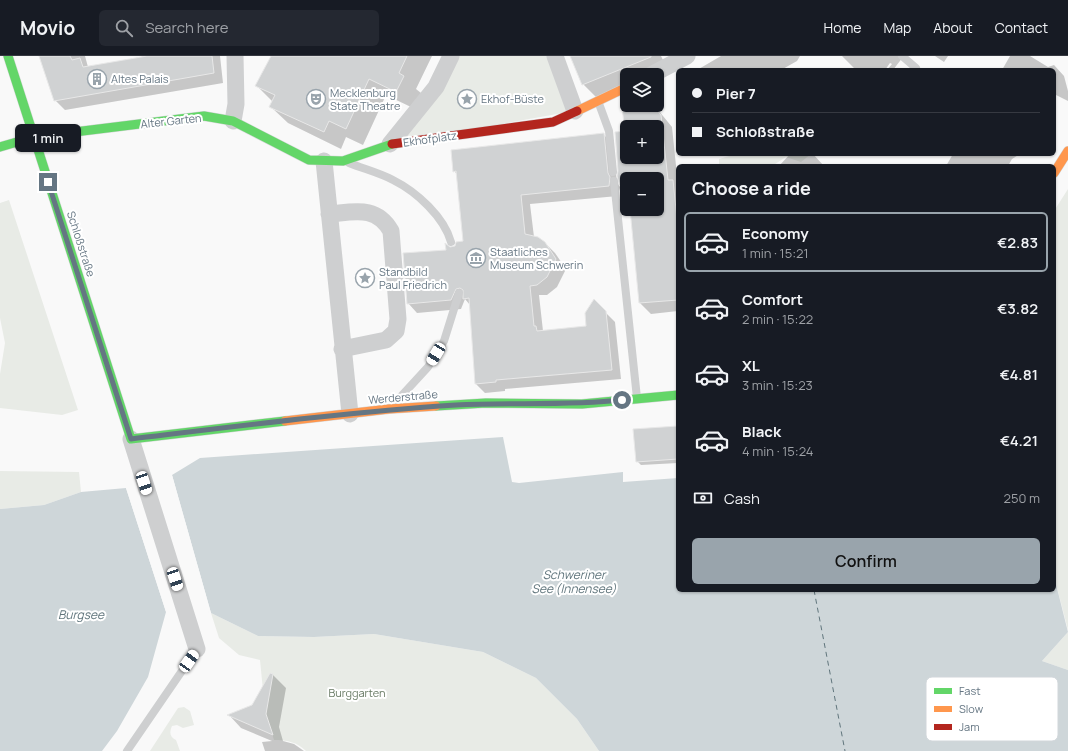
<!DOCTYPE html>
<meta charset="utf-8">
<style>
body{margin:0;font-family:Manrope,sans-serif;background:#242831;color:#f1f3f6;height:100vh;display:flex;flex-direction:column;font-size:15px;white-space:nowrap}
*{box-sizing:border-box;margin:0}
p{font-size:13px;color:#9ea1a6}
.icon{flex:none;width:22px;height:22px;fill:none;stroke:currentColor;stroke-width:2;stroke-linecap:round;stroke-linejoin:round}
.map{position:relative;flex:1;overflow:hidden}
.drawer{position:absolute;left:676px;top:108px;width:380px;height:428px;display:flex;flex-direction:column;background:#171b24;border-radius:6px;box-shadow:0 1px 3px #0004}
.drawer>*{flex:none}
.hud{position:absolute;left:676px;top:12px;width:380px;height:88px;border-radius:6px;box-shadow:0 1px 3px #0004;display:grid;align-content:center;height:88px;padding:0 16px;background:#171b24}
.controls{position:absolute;left:620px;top:12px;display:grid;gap:8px}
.controls a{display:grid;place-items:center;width:44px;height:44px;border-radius:6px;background:#171b24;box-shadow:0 1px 3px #0004;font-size:20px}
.end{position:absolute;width:18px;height:18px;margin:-9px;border:5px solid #657683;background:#fff;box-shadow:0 0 0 2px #fff}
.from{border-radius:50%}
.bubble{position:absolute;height:28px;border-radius:6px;background:#171b24;box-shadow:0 1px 3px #0004;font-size:13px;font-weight:600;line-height:28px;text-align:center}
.car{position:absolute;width:12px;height:24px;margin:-12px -6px;border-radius:5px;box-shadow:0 0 3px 1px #0007;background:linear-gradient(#fff 24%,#345 0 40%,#fff 0 76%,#345 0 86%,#fff 0)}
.hud b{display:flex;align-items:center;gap:14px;height:38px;font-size:15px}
.hud b+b{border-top:1px solid #363941}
.hud i{width:10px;height:10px;background:#f1f3f6}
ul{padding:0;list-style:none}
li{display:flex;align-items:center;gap:12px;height:60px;margin:0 8px 6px;padding:0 8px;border:2px solid transparent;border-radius:6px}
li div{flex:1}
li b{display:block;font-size:15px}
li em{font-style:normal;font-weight:600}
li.on{border-color:#99a4ac}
li>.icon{width:36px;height:36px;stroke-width:1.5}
h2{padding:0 16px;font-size:18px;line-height:48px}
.pay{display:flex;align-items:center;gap:10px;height:44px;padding:0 16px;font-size:15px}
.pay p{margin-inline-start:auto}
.cta{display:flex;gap:8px;margin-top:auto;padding:8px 16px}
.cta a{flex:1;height:46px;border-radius:6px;background:#99a4ac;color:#111;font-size:16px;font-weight:600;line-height:46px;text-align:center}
header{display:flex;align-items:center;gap:24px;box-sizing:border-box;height:56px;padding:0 20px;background:#171b24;border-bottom:1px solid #363941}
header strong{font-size:19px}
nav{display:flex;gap:22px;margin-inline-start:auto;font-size:14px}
.search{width:280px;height:36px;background:#242831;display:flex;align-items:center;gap:10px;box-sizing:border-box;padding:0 14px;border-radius:6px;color:#9ea1a6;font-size:15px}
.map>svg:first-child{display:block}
.green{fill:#e8ebe6}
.water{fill:#ced6d9}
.pier{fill:#f9f9f9}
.shadow{fill:#0003;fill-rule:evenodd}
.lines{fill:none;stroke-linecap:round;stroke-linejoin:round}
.ferry{stroke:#60757c;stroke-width:1;stroke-dasharray:5 4;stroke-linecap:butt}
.building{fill:#d0d2d3;stroke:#e8e8e8;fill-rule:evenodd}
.fast-casing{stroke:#d5d6d7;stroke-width:10}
.slow-casing{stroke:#d5d6d7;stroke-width:10}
.jam-casing{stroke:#d5d6d7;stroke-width:10}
.lane{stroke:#cecfd0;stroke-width:8}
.street{stroke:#cecfd0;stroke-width:17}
.fast{stroke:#63d668;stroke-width:9}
.slow{stroke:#ff974d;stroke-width:9}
.jam{stroke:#b3261e;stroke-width:9}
.route{stroke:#657683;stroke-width:5}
.labels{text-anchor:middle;stroke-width:4;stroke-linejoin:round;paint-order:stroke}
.poi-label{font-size:11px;fill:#657683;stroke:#fff;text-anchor:start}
.street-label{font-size:11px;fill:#657683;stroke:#fff}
.park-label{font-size:11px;fill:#687a64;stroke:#fff}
.water-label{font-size:12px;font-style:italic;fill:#60757c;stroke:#fff}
.key{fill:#fff;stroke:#d1d6da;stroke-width:1}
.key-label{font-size:11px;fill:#657683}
</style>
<header>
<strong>Movio</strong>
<div class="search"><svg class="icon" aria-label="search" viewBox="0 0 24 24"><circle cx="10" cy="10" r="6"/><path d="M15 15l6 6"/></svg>Search here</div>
<nav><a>Home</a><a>Map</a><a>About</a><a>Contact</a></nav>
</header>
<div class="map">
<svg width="1068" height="695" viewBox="0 0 1068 695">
<rect width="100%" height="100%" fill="#f9f9f9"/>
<path class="green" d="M451 0H555L574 55 390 88Z
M736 98H811L801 106 786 101 772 110H719V103Z
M1068 133V574L1054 520V155Z
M9 144 78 354 62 359 0 352V318L5 287 0 262V147Z
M0 415 79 416 81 436 44 449 0 453Z
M211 557 258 580 314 581 374 578 483 596 536 622 577 663 599 695H306C297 686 287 684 274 684L265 655 260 604 239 599 219 582Z
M1068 576V614L1042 605Z
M184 651 190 655 194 669 183 672 177 669 172 670C169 677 170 681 176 684L180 695H150L178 652Z"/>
<path class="water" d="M503 381 512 426 519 427 623 416V426L678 422V534H1054V520L1068 576 1042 605 1068 614V695H599L577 663 536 622 483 596 374 578 314 581 258 580 211 557 172 419 200 402Z
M126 432 166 556 148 621 117 675 102 695H0V453L44 449 81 436Z"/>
<path class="pier" d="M172 419 211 557 209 558 170 420Z
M126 432H128L167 555V559Z"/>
<path class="shadow" d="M41 0H85L88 11 146 0H220L223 27 65 54 55 44Z
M272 0H432L416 33 421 37 413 52 386 39 363 89 346 81 341 93 288 67 271 51 273 46 257 30Z
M572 0H661L667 12 649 19H627V28L596 41 583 28Z
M721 0H800L797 5 781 14H697Z
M842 0H902L903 1 893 14H887L892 8 890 7 885 14H856Z
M935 0H948L944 6Z
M1010 0H1030L1048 11 1054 9 1064 20 1068 35V45L1054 38V14H1002Z
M636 49H654L672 71 678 129V255L651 258 640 247 631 153H657V123H627V135L621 129 626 76 623 53ZM627 71H657V101H627Z
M603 78 613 88 617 127 620 131 618 140 530 148 534 181 545 187 555 197 566 213 557 231 547 239H539L543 275 587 271 594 245 615 266 621 323 505 333V335L485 337 476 328 470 249 465 243 461 253 417 257 408 247 447 194 464 186 457 118 454 115Z
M790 98H813L824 110H779Z
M953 98H1020L1012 103 1008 110H946Z
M678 371V407L641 409 637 405Z
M273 619 286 632 279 671 283 685 294 688 304 695H265L262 686 272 685 241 672 229 659 253 650Z"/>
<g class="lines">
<path class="ferry" d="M814 534 845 695"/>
</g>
<path class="building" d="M39 0H70L72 4 80 2 83 11 147 0H212L214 17 54 45Z
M271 0H407L399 17 404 20 396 36 369 23 346 73 329 65 324 76 269 51 275 39 255 30Z
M570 0H651V1L582 29Z
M635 49H653L661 59 668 124H673L678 173V244L639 247 630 153H657V123H627V128L620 129 617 120 618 115 615 76 625 75 622 52ZM627 71H657V101H627Z
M604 77 608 117 610 121 609 130 521 139 525 178 538 181 545 186 556 203 547 221 537 229 530 230 534 270H536L537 275 586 270 585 257 594 243 606 255 612 314 496 324V326L475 328 469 242 463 243V234L460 232 456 233 451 244 407 248 403 197 446 194 445 187 450 191 455 190 456 186 463 185 456 115 453 116 451 94Z
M678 370V403L636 406 633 373Z
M270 617 273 618 266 658 273 679 227 659 252 649Z"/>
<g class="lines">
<g class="fast-casing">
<path id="fast" d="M8 0 131 383 285 365
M0 91 34 81 204 60 233 65 309 104 343 105 392 88
M436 350 486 347 582 348 678 339"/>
</g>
<g class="slow-casing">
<path id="slow" d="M577 55 627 31
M1054 117 1068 95
M285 365 389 353 436 350"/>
</g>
<g class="jam-casing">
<path id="jam" d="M392 88 553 66 577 55"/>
</g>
<path class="lane" d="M902 0 916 12
M598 45 609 75 613 116
M349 107C364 113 380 117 393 124 417 136 444 161 451 186
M614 125 637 342
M394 348 428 311 444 285 459 237
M127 695 197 593"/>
<path class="street" d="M555 0 575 55
M651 19 687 0
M233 65 236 48 235 0
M390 88 436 31 451 0
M324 105 350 358
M329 158C354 156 376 149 391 175L398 263 396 275 386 284 342 293
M131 383 197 593"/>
<use href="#fast" class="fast"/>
<use href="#slow" class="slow"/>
<use href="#jam" class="jam"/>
</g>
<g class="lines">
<path class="route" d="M48 126 131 383C239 370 348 356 456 349 511 346 567 350 622 344"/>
</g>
<defs>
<g id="building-ring" transform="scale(1)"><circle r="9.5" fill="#fff" stroke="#99a4ac" stroke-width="1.5"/><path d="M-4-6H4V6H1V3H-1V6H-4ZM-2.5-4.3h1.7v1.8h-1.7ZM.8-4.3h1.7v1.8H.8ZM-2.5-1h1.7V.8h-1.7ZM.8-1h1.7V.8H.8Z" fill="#99a4ac"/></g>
<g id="theatre-ring" transform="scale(1)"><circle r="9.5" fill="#fff" stroke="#99a4ac" stroke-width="1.5"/><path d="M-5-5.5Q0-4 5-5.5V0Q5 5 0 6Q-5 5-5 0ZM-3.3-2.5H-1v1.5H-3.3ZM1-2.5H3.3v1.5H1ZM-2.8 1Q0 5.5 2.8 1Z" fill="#99a4ac"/></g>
<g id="sight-ring" transform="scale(1)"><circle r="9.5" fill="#fff" stroke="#99a4ac" stroke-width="1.5"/><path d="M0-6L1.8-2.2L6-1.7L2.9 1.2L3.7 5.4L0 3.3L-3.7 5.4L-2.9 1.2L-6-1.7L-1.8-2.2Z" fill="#99a4ac"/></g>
<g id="museum-ring" transform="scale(1)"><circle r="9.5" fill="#fff" stroke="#99a4ac" stroke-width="1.5"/><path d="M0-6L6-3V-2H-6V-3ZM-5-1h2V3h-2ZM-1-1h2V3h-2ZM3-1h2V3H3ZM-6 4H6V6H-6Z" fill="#99a4ac"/></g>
</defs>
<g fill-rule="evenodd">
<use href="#building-ring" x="97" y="23"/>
<use href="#theatre-ring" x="316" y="43"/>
<use href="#sight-ring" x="467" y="43"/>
<use href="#museum-ring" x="476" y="202"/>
<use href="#sight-ring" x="365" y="222"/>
</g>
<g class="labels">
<g class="poi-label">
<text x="111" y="27">Altes Palais</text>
<text x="330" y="41">Mecklenburg<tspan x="330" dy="13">State Theatre</tspan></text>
<text x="481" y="47">Ekhof-Büste</text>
<text x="490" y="200">Staatliches<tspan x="490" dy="13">Museum Schwerin</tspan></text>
<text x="379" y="220">Standbild<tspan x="379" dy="13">Paul Friedrich</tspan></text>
</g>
<g class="street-label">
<text transform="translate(171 65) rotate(-6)" y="4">Alter Garten</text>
<text transform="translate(430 83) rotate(-8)" y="4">Ekhofplatz</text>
<text transform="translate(81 188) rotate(72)" y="4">Schloßstraße</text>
<text transform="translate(403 341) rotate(-5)" y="4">Werderstraße</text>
</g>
<g class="park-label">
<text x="357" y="641">Burggarten</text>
</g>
<g class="water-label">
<text x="574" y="523">Schweriner<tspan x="574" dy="14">See (Innensee)</tspan></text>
<text x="81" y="563">Burgsee</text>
</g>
</g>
<rect x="926" y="621" width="132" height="64" rx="6" class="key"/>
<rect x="934" y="632" width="18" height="6" fill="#63d668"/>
<rect x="934" y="650" width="18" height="6" fill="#ff974d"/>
<rect x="934" y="668" width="18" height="6" fill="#b3261e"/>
<g class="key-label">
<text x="959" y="639">Fast</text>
<text x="959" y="657">Slow</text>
<text x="959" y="675">Jam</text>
</g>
</svg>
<div class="controls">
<a><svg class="icon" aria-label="layers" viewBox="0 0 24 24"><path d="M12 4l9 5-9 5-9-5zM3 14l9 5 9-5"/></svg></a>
<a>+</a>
<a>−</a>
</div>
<i class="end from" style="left:622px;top:344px"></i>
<i class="end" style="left:48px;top:126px"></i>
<div class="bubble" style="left:15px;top:68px;width:66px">1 min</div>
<i class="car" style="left:436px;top:298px;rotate:211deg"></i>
<i class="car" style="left:144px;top:427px;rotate:162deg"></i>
<i class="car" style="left:175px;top:523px;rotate:162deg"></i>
<i class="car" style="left:189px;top:605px;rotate:35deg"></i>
<div class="hud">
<b><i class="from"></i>Pier 7</b>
<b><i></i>Schloßstraße</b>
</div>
<section class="drawer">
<h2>Choose a ride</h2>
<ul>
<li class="on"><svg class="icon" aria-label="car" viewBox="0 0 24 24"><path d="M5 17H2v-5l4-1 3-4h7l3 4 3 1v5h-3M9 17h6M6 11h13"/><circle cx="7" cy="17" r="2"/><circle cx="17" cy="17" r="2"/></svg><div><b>Economy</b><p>1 min · 15:21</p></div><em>€2.83</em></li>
<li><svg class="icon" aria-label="car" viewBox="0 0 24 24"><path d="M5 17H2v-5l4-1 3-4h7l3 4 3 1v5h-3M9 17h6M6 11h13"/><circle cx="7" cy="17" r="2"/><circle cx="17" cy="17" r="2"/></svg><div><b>Comfort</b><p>2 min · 15:22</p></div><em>€3.82</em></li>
<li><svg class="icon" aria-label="car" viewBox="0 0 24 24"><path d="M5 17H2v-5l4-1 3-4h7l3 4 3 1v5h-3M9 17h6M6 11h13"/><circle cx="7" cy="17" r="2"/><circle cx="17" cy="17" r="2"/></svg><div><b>XL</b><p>3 min · 15:23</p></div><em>€4.81</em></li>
<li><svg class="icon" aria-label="car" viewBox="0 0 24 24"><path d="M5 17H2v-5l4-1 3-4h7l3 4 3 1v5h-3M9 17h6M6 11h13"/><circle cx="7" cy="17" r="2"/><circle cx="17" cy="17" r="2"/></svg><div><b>Black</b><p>4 min · 15:24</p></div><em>€4.21</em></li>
</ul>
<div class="pay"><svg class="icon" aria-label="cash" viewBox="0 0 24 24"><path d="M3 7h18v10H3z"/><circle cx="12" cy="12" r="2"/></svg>Cash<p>250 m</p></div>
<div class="cta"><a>Confirm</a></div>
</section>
</div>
